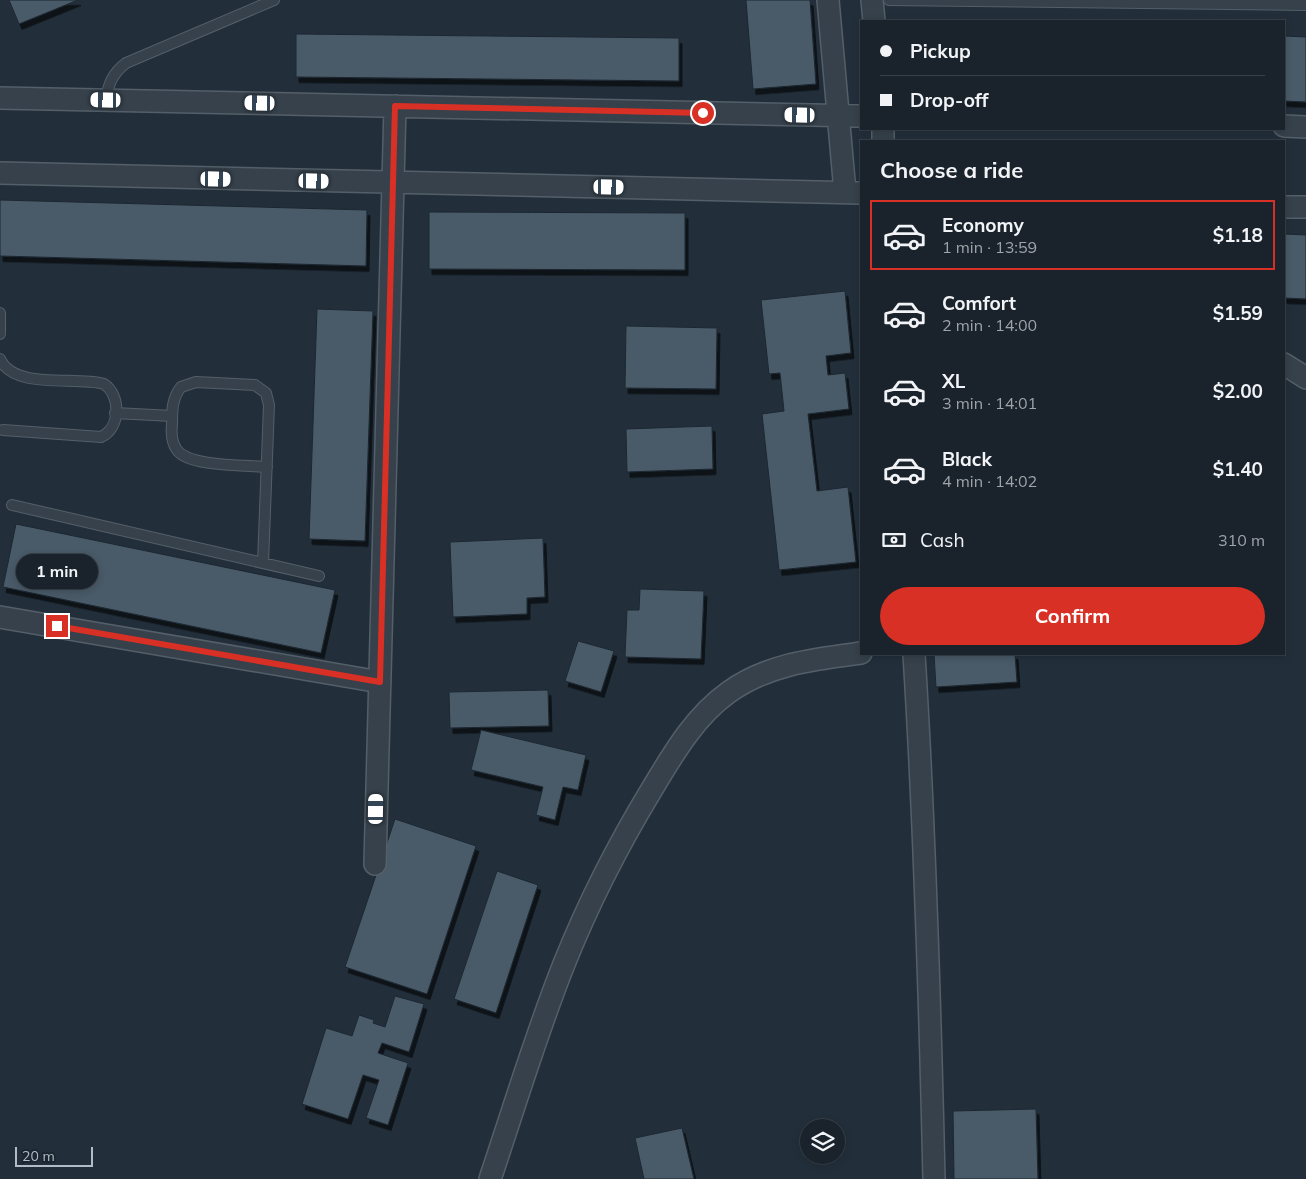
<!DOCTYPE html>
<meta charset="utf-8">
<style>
body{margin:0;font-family:Mulish,sans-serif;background:#232b34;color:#f1f3f6;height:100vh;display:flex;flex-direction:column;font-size:19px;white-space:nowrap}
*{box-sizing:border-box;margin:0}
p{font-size:16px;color:#9fa4a9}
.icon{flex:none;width:28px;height:28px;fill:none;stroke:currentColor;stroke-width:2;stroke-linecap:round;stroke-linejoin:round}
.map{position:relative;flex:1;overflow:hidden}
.sheet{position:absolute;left:860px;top:140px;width:425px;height:515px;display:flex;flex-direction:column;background:#1a232c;border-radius:0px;box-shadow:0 2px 8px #0003,0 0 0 1px #384048}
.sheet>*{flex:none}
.hud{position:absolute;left:860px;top:20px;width:425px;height:110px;border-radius:0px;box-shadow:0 2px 8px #0003,0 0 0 1px #384048;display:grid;align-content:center;height:110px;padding:0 20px;background:#1a232c}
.fabs{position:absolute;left:800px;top:1119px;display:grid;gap:10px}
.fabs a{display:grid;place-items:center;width:45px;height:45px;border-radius:50%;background:#1a232c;box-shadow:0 2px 8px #0003,0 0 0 1px #384048;font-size:25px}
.scale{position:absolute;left:15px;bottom:12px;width:78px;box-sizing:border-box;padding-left:5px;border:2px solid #b1bcc7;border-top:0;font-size:14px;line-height:18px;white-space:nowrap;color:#b1bcc7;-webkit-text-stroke:4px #1b2630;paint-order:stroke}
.end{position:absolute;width:22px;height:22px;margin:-11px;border:6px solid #d93025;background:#fff;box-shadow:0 0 0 2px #fff}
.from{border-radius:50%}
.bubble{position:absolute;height:35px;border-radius:18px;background:#1a232c;box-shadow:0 2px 8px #0003,0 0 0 1px #384048;font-size:16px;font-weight:700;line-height:35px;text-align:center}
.car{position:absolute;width:15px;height:30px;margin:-15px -8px;border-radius:6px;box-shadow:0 0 4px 1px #0007;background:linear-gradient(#fff 24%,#345 0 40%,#fff 0 76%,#345 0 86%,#fff 0)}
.hud b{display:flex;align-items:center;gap:18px;height:48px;font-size:19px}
.hud b+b{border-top:1px solid #384048}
.hud i{width:12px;height:12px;background:#f1f3f6}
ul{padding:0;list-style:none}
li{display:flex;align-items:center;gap:15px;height:70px;margin:0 10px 8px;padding:0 10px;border:2px solid transparent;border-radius:0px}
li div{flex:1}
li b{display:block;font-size:19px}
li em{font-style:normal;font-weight:700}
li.active{border-color:#d93025}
li>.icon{width:45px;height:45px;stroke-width:1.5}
h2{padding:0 20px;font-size:22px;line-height:60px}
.pay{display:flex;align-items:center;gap:12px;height:55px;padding:0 20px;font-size:19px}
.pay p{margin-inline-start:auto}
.cta{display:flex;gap:10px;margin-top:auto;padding:10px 20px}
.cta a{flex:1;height:58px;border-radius:30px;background:#d93025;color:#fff;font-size:20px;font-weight:700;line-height:58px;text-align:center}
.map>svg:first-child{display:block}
.building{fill:#4a5a67;stroke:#1d2832;filter:url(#shadow)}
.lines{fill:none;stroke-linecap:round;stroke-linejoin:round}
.service-casing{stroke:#545f69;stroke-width:12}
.minor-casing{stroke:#545f69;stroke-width:24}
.service{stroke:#36414b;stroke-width:10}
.minor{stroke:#36414b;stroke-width:21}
.route{stroke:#d93025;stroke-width:6}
</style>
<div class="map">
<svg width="1306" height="1179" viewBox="0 0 1306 1179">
<defs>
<filter id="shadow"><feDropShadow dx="3" dy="5.5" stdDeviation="0" flood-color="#0009"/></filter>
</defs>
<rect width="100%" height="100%" fill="#222f3b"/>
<path class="building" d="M9 0H78L19 24Z
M746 0H810L816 84 753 89Z
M296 34 679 38V81L296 77Z
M1284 36 1306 37V102L1284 101Z
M0 200 367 210 366 266 0 256Z
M429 212 685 213V270L429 269Z
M1284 234 1306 235V299L1284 298Z
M845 291 851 353 826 356 828 375 845 373 849 409 808 414 817 491 848 487 856 562 779 570 762 414 784 411 780 373 769 374 761 300Z
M317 309 373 311 365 541 309 539Z
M626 326 717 328 716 389 625 388Z
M712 426 713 469 627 472 626 429Z
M16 524 335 590 321 653 3 587Z
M543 538 545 597 527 598V614L453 617 450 542Z
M640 589 704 591 701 659 625 657 627 610H639Z
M578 641 614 651 601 692 565 681Z
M934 654H1015L1017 682 936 687Z
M548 690 549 726 450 728 449 692Z
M481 730 586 755 578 790 563 787 555 820 536 815 543 787 471 770Z
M395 819 476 846 427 994 345 967Z
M497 871 538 885 496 1013 454 999Z
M395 996 424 1004 409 1052 382 1043 378 1053 408 1063 388 1125 366 1118 379 1080 363 1075 348 1119 302 1104 326 1028 352 1036 359 1015 374 1020 373 1023 385 1027Z
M1036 1109 1038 1179H954L953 1111Z
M682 1128 694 1179H644L635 1138Z"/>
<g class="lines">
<g class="service-casing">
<path id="service" d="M889 0 1306 5
M106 100C108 84 113 73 126 63L274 0
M0 313V334
M0 359C14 390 75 376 104 384 121 395 121 428 101 437L3 430
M115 413 172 416
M12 505 319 576
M263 563 269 405 266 393 255 385 196 382 181 387C172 398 172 411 172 424 171 433 171 442 177 450 189 467 246 465 267 467"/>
</g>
<g class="minor-casing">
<path id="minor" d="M828 0 845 192
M872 0 874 21
M0 98 861 116
M1284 126 1306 127
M883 129V141
M0 173 861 193
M1284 207H1306
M1284 364 1306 378
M0 617 380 682
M914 654C925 829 930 1004 934 1179
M375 864 395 106
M490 1179C514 1108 536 1034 564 964 588 904 618 845 652 789 673 754 695 716 729 692 768 664 815 659 861 653"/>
</g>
<use href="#service" class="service"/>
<use href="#minor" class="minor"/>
</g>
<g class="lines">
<path class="route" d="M57 626 380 682 395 106 703 113"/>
</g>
</svg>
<div class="fabs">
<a><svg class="icon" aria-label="layers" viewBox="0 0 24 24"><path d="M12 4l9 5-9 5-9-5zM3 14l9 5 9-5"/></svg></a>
</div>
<div class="scale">20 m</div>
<i class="end from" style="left:703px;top:113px"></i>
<i class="end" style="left:57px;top:626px"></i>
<div class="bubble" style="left:16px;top:554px;width:82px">1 min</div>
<i class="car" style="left:106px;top:100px;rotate:271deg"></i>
<i class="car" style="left:260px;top:103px;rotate:271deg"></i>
<i class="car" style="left:800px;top:115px;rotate:271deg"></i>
<i class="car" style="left:216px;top:179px;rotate:91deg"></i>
<i class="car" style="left:314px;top:181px;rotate:91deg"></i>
<i class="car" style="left:609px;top:187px;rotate:91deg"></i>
<i class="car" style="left:376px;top:809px;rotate:1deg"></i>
<div class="hud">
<b><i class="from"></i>Pickup</b>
<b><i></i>Drop-off</b>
</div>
<section class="sheet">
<h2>Choose a ride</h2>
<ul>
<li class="active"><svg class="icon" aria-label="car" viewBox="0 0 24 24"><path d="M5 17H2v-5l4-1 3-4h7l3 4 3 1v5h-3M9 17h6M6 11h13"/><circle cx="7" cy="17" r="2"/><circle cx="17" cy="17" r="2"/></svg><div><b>Economy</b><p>1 min · 13:59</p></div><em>$1.18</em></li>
<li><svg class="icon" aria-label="car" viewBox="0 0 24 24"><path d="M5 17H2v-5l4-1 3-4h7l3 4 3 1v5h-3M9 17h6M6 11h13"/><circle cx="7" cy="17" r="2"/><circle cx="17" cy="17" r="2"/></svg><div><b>Comfort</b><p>2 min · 14:00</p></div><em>$1.59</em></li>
<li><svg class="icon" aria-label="car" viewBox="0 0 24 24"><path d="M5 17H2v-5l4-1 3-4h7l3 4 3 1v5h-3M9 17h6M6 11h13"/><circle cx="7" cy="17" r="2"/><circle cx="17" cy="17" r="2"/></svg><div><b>XL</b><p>3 min · 14:01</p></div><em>$2.00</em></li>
<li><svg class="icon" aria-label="car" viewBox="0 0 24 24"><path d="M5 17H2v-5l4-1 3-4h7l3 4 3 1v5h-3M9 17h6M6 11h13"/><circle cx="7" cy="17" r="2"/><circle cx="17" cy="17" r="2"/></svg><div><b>Black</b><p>4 min · 14:02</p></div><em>$1.40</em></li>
</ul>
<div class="pay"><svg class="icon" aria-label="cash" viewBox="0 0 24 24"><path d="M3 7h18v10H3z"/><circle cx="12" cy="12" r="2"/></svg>Cash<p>310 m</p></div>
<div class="cta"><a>Confirm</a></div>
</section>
</div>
